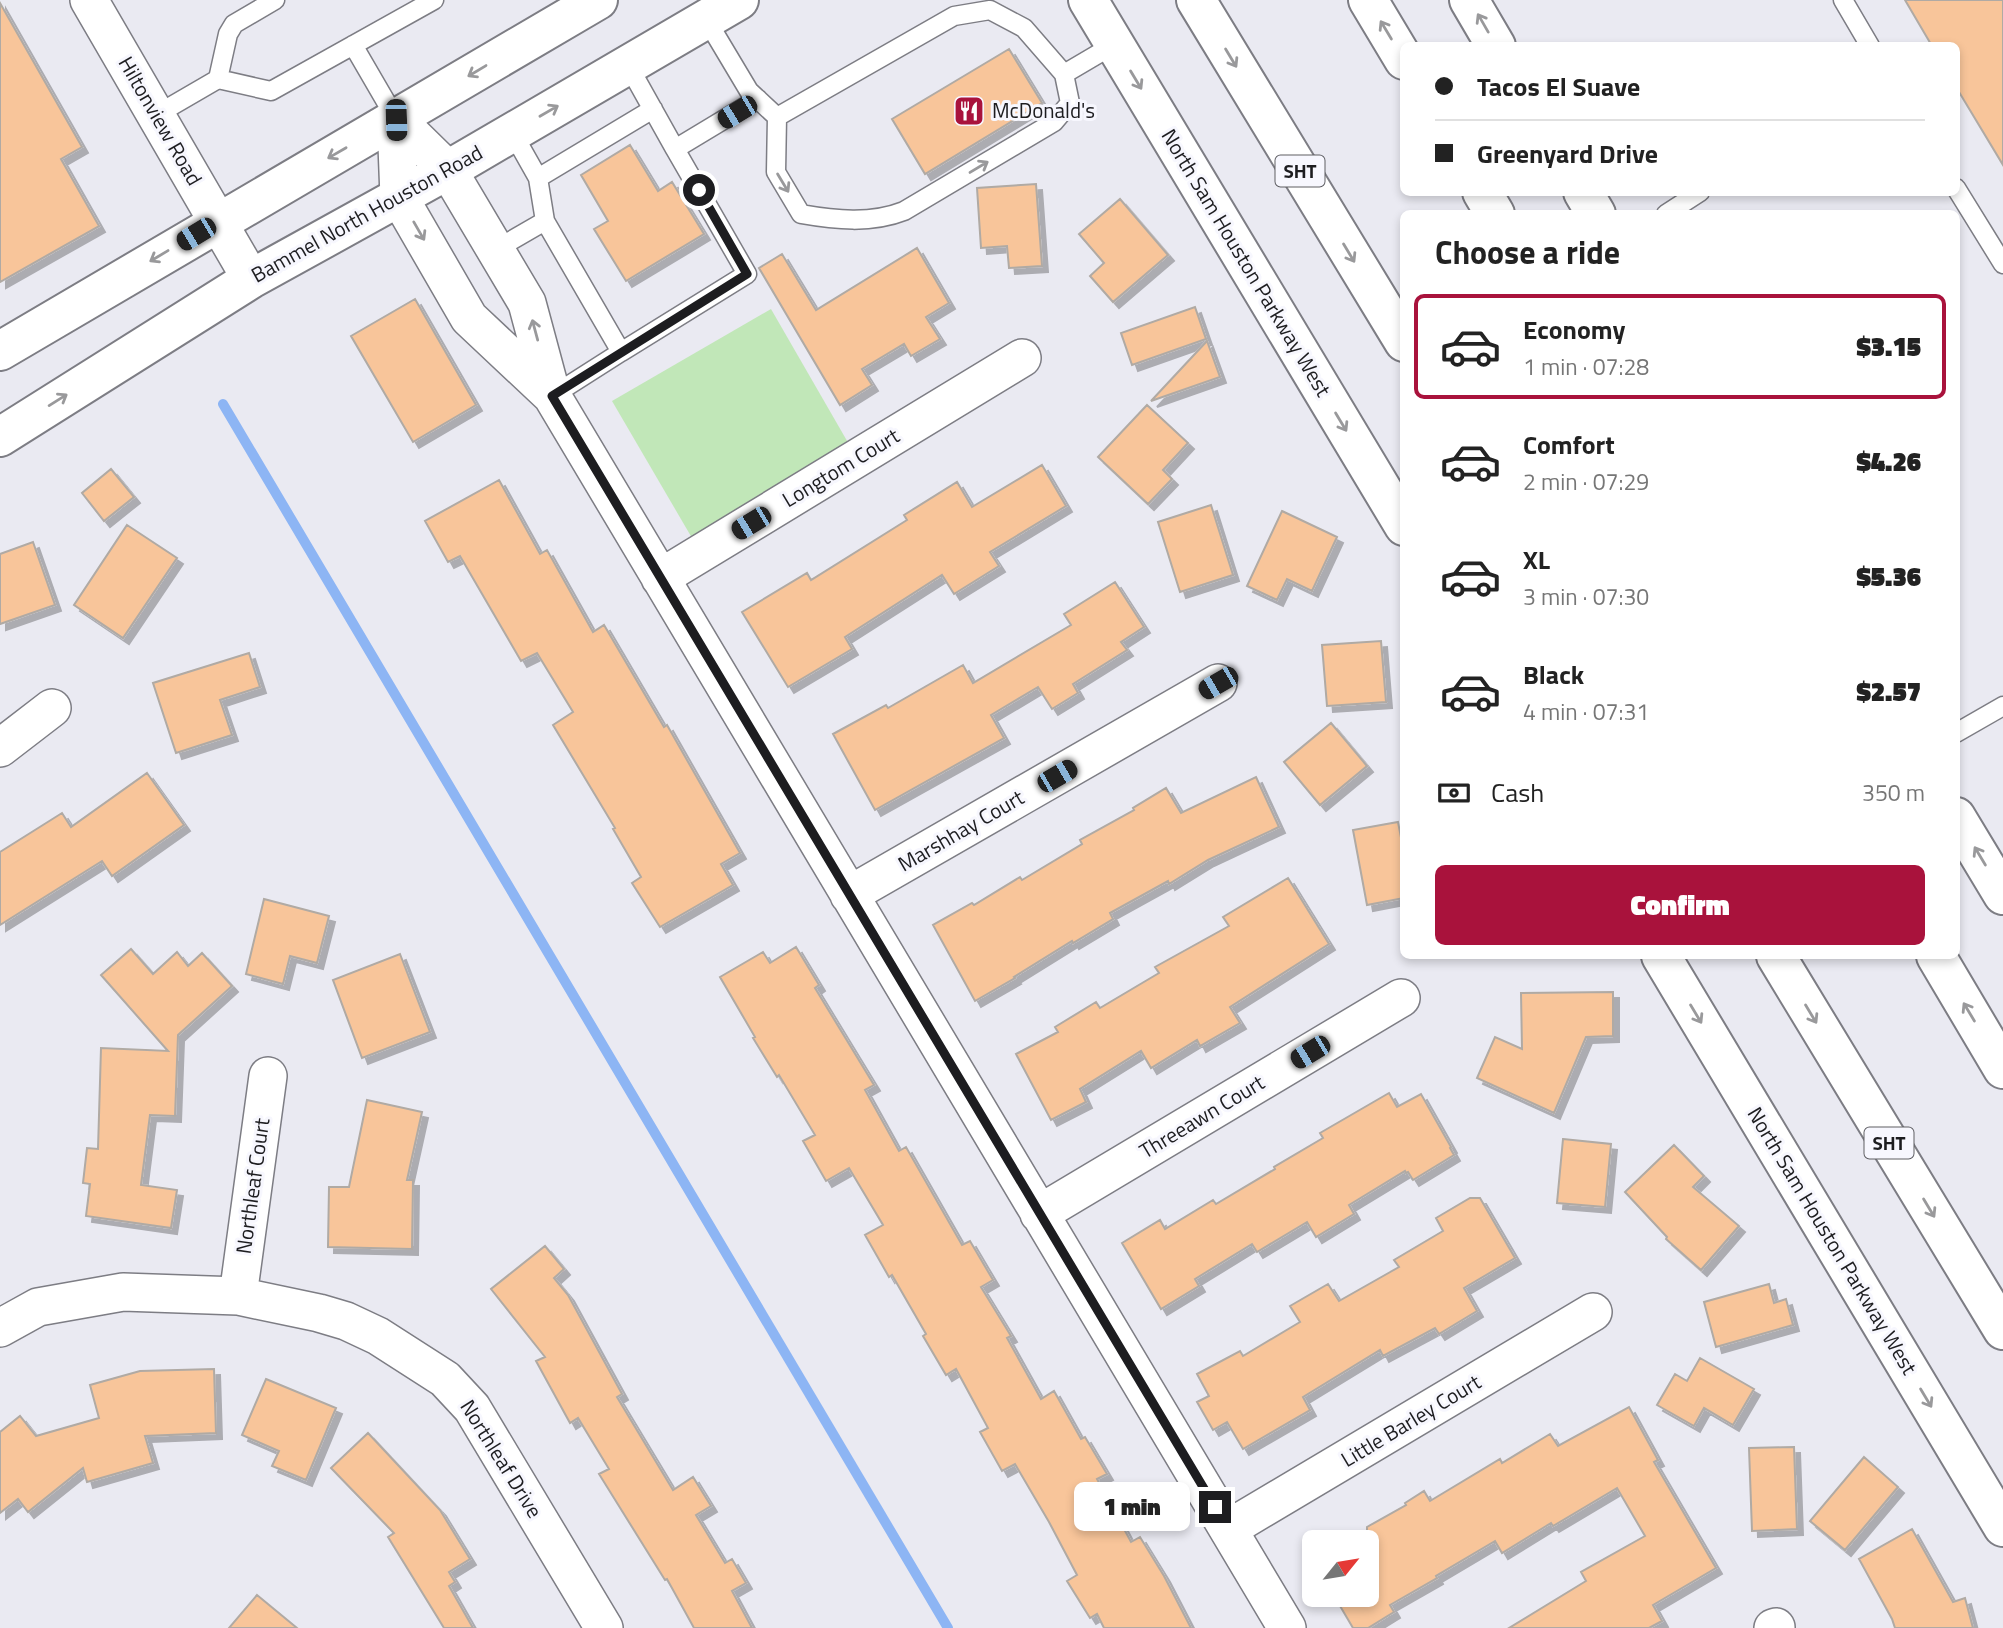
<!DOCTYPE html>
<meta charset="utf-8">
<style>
body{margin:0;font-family:"Titillium Web",sans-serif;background:#f6f6f6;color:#222;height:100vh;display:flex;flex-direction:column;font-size:26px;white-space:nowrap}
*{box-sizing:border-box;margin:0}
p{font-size:23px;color:#767676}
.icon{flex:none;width:38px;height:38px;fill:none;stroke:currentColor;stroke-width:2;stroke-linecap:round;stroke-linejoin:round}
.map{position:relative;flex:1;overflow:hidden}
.panel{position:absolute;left:1400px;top:210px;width:560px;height:749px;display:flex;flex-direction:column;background:#fff;border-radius:10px;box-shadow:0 4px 10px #0003}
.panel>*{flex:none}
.guide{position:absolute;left:1400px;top:42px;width:560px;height:154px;border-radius:10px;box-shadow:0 4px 10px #0003;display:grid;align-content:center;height:154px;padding:0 35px;background:#fff}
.needle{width:46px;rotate:60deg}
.buttons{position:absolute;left:1302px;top:1530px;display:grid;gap:14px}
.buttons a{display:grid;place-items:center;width:77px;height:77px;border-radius:10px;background:#fff;box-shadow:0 4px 10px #0003;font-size:35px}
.end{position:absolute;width:32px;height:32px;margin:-16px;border:9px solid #1d1d20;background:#fff;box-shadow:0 0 0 4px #fff}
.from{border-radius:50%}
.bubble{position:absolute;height:49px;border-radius:10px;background:#fff;box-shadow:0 4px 10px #0003;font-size:23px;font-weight:800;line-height:49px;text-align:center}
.car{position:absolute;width:21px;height:42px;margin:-21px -10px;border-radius:9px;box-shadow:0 0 5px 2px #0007;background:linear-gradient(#222 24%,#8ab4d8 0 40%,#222 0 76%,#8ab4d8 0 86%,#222 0)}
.guide b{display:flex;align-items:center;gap:24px;height:66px;font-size:26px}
.guide b+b{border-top:2px solid #e0e0e0}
.guide i{width:18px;height:18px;background:#222}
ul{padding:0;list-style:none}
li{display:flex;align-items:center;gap:21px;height:105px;margin:0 14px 10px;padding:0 21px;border:4px solid transparent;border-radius:10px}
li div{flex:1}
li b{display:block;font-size:26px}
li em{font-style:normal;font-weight:800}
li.selected{border-color:#a9123c}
li>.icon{width:63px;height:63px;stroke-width:1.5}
h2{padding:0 35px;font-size:32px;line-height:84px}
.pay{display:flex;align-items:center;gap:18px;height:77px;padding:0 35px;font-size:26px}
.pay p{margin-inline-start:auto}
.button{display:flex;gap:14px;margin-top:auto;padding:14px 35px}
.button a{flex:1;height:80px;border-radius:10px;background:#a9123c;color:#fff;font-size:28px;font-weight:800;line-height:80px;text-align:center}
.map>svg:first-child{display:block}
.green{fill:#c1e7b8}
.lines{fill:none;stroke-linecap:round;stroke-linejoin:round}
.stream{stroke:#8db5f4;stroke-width:10}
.building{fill:#f8c59a;stroke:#b0aaa4;stroke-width:2;filter:url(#shadow)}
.lane-casing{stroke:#7d7d84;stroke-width:21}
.street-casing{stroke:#7d7d84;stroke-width:40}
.secondary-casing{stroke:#7d7d84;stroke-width:42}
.primary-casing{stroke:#7d7d84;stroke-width:42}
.highway-casing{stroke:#7d7d84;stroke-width:42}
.lane{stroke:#fff;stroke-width:18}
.street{stroke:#fff;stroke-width:37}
.secondary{stroke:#fff;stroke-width:38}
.primary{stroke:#fff;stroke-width:38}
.highway{stroke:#fff;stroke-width:38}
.oneway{stroke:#99999b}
.route{stroke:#1d1d20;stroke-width:9}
.labels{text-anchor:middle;stroke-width:6;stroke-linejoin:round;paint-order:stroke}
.shield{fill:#f7f7fe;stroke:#5e5e63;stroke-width:2}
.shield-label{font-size:19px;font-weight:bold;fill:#1d1d20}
.poi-label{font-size:21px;fill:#1d1d20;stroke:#f7f7fe;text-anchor:start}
.street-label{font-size:21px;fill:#1d1d20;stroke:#f7f7fe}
</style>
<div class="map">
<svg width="2003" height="1628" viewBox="0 0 2003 1628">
<defs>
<filter id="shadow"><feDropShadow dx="6" dy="6" stdDeviation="0" flood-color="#0004"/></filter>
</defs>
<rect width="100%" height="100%" fill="#eaeaf2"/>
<path class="green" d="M771 309 850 446 692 538 612 401Z"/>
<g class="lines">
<path class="stream" d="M223 404 948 1628"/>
</g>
<path class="building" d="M1905 0H2003V165L1956 87V46H1932Z
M0 3 82 147 61 159 99 226 0 282Z
M1009 49 1042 103 925 174 892 119Z
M630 145 658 191 672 182 704 234 626 281 594 229 608 221 581 175Z
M1036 184 1042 266 1009 268 1007 246 981 248 977 188Z
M1120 199 1168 255 1113 302 1090 276 1104 263 1079 234Z
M917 248 949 303 926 317 940 339 911 356 904 344 862 369 872 385 840 405 759 268 782 254 816 310Z
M415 299 476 405 413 442 351 336Z
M1195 307 1206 339 1132 365 1121 333Z
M1207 341 1220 377 1151 401Z
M1147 405 1188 443 1163 470 1172 479 1148 504 1098 457Z
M1042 465 1066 506 990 552 999 566 954 594 942 575 845 637 852 649 788 687 742 612 807 573 811 580 907 520 904 515 957 482 972 507Z
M111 469 134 497 104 521 82 493Z
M499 480 540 554 547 550 593 632 604 625 664 727 667 725 740 853 721 864 733 885 660 927 632 883 641 877 613 829 615 828 553 725 573 712 537 653 521 661 460 556 448 562 425 521Z
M1211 505 1233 575 1180 592 1158 522Z
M1282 511 1337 537 1312 591 1287 579 1277 600 1247 586Z
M127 525 177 558 123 638 74 605Z
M33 542 55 605 0 624V554Z
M1115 582 1144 627 1121 642 1127 650 1073 684 1078 693 1052 709 1038 687 991 715 1004 738 875 810 833 734 886 705 888 708 963 665 973 683 1071 625 1064 614Z
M1381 641 1386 702 1327 706 1322 645Z
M249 653 260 687 220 700 232 735 176 753 153 683Z
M1331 723 1367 766 1320 805 1284 762Z
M147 773 184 825 112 876 102 861 0 925V852L62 813 71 827Z
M1256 777 1279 827 1208 860 1169 884 1168 881 1110 913 1113 919 1073 943 1072 941 1014 977 1015 978 975 1001 933 925 972 903 974 905 1020 877 1022 880 1082 844 1080 840 1134 810 1133 808 1166 788 1181 813Z
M1398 822 1404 853V898L1367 905 1353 830Z
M1288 878 1329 944 1230 1007 1240 1023 1200 1046 1197 1040 1151 1068 1141 1051 1080 1089 1086 1102 1051 1120 1016 1054 1058 1032 1055 1027 1096 1002 1100 1008 1159 973 1155 967 1229 926 1223 917Z
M264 899 329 916 317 963 290 956 283 984 246 974Z
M796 947 819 985 815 988 874 1085 865 1090 899 1151 906 1147 962 1245 970 1241 993 1280 981 1287 1011 1336 1007 1338 1041 1399 1054 1391 1081 1439 1085 1437 1107 1474 1097 1479 1131 1542 1140 1537 1164 1576 1191 1628H1104L1097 1614 1090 1618 1067 1581 1077 1575 1049 1522 1015 1464 1002 1471 980 1432 988 1428 956 1369 946 1375 923 1336 926 1334 892 1275 889 1277 865 1235 883 1225 849 1168 826 1181 803 1141 815 1135 779 1075 777 1077 753 1038 755 1037 720 977 763 952 770 963Z
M131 949 153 974 177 952 188 966 202 953 232 986 178 1035 175 1116 150 1115 141 1185 177 1190 171 1228 86 1216 90 1184 83 1183 87 1148 98 1149 101 1048 168 1051 101 975Z
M400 954 430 1032 362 1058 333 980Z
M1613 992V1036L1586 1037 1554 1113 1477 1078 1495 1037 1522 1049 1521 993Z
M1389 1093 1397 1107 1421 1094 1451 1147 1450 1148 1454 1155 1413 1180 1408 1172 1406 1173 1405 1171 1349 1205 1354 1214 1316 1237 1307 1222 1257 1252 1252 1244 1195 1279 1199 1286 1161 1309 1122 1243 1160 1220 1165 1229 1213 1200 1216 1204 1275 1169 1274 1167 1323 1138 1320 1133Z
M367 1100 422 1112 407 1180H413L412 1249 328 1247 329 1187H349Z
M1563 1139 1611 1144 1605 1207 1557 1203Z
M1674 1145 1704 1176 1693 1187 1739 1226 1701 1270 1666 1239 1667 1237 1625 1192Z
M1470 1198H1480L1515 1258 1464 1288 1477 1311 1439 1334 1435 1328 1383 1356 1380 1350 1303 1397 1310 1410 1243 1449 1227 1422 1213 1430 1197 1402 1209 1396 1197 1374 1240 1351 1243 1356 1300 1322 1290 1306 1328 1284 1339 1301 1399 1267 1394 1260 1443 1231 1436 1218Z
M545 1246 564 1269 554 1278 568 1295 622 1394 617 1397 673 1490 693 1477 711 1506 696 1515 725 1563 732 1559 746 1583 732 1591 752 1628H694L667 1579 665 1580 599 1474 609 1469 578 1418 570 1423 536 1361 545 1357 491 1289Z
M1769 1284 1774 1303 1786 1299 1793 1325 1716 1347 1704 1302Z
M1700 1358 1754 1389 1733 1425 1704 1408 1694 1426 1657 1405 1675 1374 1687 1381Z
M214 1369 216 1433 145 1436 153 1463 87 1482 83 1468 28 1512 18 1499 0 1513V1432L20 1416 36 1436 99 1418 90 1385 140 1371Z
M266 1379 336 1408 306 1480 272 1466 279 1451 242 1435Z
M1629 1407 1658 1460 1654 1462 1716 1568 1653 1605 1662 1621 1649 1628H1509L1586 1581 1581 1572 1645 1536 1617 1488 1553 1526 1551 1523 1502 1553 1495 1541 1436 1576 1437 1578 1390 1605 1394 1612 1368 1628H1353L1333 1594H1367V1527L1406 1505 1405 1503 1424 1491 1430 1501 1500 1459 1502 1463 1550 1434 1558 1446Z
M368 1433 440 1510 470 1559 449 1572 455 1582 449 1586 473 1628H444L388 1537 394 1533 331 1468Z
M1794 1447 1797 1529 1752 1531 1749 1448Z
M1864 1457 1898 1487 1845 1550 1810 1521Z
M1912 1529 1953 1602 1965 1598 1973 1628H1895L1892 1619 1859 1559Z
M257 1595 297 1628H229Z"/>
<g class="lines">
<g class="lane-casing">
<path id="lane" d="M1843 0 1870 46
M706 19 749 91 777 117 954 16 990 10 1024 28 1064 74 1115 44
M353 45 396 119
M628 65 675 149 758 99
M218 79 228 34 234 24 275 0
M156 115 218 79 271 91 434 0
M777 117 776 172 801 214C835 220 871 224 904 211L1054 122 1070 103 1064 74
M512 132 538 178 653 109
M538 178 545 221
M1956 188 2003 264
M1666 214 1700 192
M495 250 545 221 621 352 552 396
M621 352 747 274 675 149
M1956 733 2003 706"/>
</g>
<g class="street-casing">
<path id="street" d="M89 0 251 279
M396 119 399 197 469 318 552 396 1287 1628
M396 119 448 170 527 303 552 396
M660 578 1022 358
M0 748 52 708
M849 895 1218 683
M1039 1214 1401 998
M238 1296 268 1076
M0 1328 38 1307 123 1292 238 1296 319 1313 346 1321 378 1336 445 1379 472 1408 604 1628
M1228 1529 1593 1312
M1773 1628 1776 1627"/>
</g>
<g class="secondary-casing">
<path id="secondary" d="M1088 0 1404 526
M1469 0 1496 46
M1583 192 1596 214
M1956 817 2003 895
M1661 956 2003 1527"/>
</g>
<g class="primary-casing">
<path id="primary" d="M0 351C199 233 399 117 598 0
M0 437 251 279 448 170 739 0"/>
</g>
<g class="highway-casing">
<path id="highway" d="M1196 0 1404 342
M1368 0 1404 60
M1482 192 1495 214
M1776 956 2003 1330
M1936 956 2003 1069"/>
</g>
<use href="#lane" class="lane"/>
<use href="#street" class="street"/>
<use href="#secondary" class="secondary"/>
<use href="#primary" class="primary"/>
<use href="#highway" class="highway"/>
</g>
<defs><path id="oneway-shaft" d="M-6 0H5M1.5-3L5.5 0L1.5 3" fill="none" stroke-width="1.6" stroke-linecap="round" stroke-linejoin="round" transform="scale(1.75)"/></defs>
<g class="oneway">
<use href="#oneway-shaft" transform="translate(1483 23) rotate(-120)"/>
<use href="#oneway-shaft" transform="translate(1386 30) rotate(-121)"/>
<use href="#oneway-shaft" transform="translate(1231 58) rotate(59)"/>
<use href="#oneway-shaft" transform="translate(477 71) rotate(149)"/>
<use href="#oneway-shaft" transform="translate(1136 80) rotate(59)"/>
<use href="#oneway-shaft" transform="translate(549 111) rotate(-30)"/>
<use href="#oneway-shaft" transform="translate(337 153) rotate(150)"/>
<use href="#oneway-shaft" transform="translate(979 167) rotate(-31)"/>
<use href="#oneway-shaft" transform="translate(783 183) rotate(59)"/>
<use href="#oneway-shaft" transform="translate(419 231) rotate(60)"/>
<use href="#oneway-shaft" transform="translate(1349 253) rotate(59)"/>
<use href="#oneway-shaft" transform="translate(159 256) rotate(149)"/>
<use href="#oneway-shaft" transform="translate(535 330) rotate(-105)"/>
<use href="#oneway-shaft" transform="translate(58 400) rotate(-32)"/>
<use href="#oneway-shaft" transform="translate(1341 422) rotate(59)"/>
<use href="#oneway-shaft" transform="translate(1980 856) rotate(-121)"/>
<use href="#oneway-shaft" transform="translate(1969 1012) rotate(-121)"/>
<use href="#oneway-shaft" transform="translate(1696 1014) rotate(59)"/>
<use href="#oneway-shaft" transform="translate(1811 1014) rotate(59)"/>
<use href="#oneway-shaft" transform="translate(1929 1208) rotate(59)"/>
<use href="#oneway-shaft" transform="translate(1926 1398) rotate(59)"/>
</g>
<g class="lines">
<path class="route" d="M699 190 747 274 552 396 1215 1507"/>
</g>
<defs>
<g id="restaurant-square" transform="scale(1.575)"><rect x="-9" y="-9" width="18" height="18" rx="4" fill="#a9123c" stroke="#f7f7fe"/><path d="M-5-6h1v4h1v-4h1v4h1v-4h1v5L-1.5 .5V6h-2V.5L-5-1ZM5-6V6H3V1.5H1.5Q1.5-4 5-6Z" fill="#fff"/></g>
</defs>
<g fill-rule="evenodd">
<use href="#restaurant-square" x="969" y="111"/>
</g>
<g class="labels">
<g class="shield">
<rect x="1275.5" y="155.5" width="49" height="31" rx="5"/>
<rect x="1864.5" y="1127.5" width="49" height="31" rx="5"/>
</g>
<g class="shield-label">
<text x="1300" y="178">SHT</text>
<text x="1889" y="1150">SHT</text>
</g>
<g class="poi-label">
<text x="992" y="118">McDonald's</text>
</g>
<g class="street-label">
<text transform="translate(160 121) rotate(60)" y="7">Hiltonview Road</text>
<text transform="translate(367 214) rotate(-29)" y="7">Bammel North Houston Road</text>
<text transform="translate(1246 263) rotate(59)" y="7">North Sam Houston Parkway West</text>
<text transform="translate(841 468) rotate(-31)" y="7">Longtom Court</text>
<text transform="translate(961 831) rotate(-30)" y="7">Marshhay Court</text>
<text transform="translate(1202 1117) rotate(-31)" y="7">Threeawn Court</text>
<text transform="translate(253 1186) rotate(-82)" y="7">Northleaf Court</text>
<text transform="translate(1832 1241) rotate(59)" y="7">North Sam Houston Parkway West</text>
<text transform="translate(1411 1421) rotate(-31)" y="7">Little Barley Court</text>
<text transform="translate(501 1459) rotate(58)" y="7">Northleaf Drive</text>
</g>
</g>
</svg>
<div class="buttons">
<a><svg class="needle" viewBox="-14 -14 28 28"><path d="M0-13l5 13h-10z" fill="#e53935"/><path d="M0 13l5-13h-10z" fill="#767676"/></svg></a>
</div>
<i class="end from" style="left:699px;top:190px"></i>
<i class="end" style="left:1215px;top:1507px"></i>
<div class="bubble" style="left:1074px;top:1482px;width:116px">1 min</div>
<i class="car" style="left:737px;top:112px;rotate:239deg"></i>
<i class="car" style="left:396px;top:120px;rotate:178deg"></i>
<i class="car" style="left:196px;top:234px;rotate:239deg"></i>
<i class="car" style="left:751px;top:523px;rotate:239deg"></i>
<i class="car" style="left:1218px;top:683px;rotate:240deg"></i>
<i class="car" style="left:1057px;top:776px;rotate:60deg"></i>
<i class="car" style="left:1310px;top:1052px;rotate:239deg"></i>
<div class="guide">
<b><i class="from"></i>Tacos El Suave</b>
<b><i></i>Greenyard Drive</b>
</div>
<section class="panel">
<h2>Choose a ride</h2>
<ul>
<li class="selected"><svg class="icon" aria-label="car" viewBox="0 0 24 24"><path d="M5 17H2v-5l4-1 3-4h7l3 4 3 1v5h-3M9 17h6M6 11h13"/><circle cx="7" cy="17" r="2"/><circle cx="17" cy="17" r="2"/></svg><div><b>Economy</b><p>1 min · 07:28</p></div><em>$3.15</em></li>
<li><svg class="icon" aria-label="car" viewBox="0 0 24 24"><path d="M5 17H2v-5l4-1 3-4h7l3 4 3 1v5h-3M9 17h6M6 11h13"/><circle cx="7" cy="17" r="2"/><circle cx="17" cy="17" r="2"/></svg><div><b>Comfort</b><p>2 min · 07:29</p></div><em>$4.26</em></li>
<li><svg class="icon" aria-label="car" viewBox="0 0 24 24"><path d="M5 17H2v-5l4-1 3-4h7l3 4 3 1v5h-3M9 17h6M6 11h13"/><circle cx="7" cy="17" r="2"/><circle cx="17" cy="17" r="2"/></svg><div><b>XL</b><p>3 min · 07:30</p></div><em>$5.36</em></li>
<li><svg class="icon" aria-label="car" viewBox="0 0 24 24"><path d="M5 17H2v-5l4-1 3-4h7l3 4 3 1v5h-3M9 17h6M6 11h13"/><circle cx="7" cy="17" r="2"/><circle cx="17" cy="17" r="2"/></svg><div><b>Black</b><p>4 min · 07:31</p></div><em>$2.57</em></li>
</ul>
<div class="pay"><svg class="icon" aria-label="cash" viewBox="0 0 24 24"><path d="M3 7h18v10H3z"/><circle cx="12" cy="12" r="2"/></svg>Cash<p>350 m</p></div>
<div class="button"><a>Confirm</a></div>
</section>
</div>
